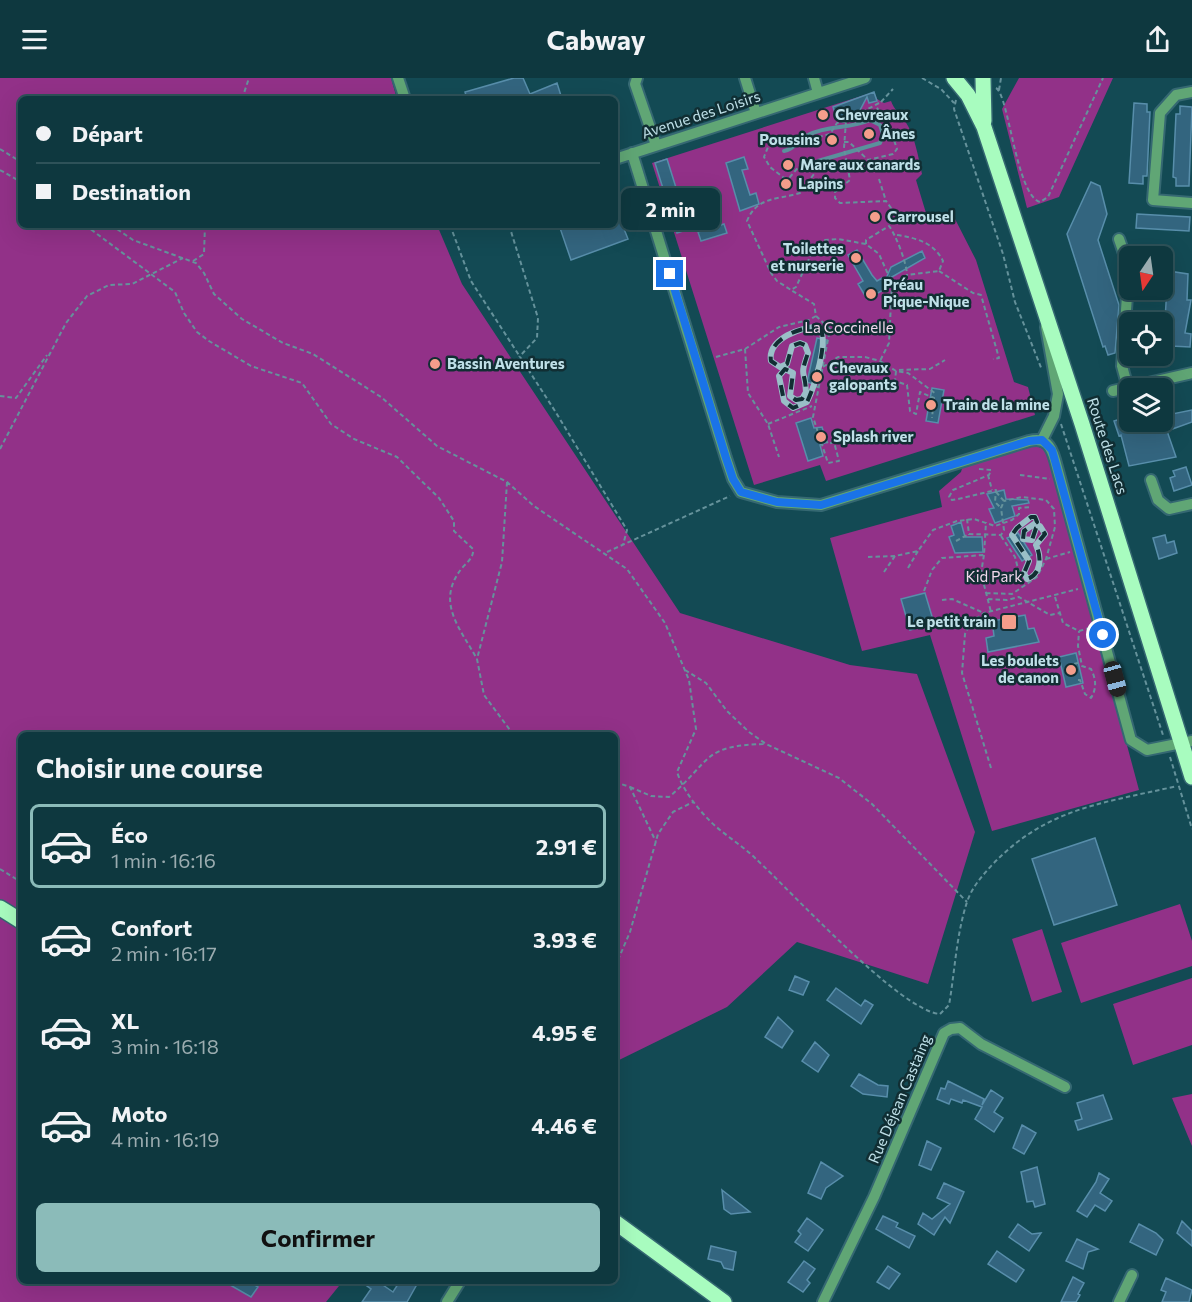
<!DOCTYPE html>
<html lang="fr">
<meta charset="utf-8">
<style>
body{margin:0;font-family:Commissioner,sans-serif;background:#173f46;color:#f1f3f6;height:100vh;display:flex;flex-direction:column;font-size:22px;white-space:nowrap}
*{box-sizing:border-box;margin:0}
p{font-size:20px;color:#9bacb0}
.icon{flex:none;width:33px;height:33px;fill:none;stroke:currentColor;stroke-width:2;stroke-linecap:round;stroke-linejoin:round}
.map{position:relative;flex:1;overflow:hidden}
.panel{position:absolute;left:18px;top:654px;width:600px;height:552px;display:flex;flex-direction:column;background:#0e383f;border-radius:9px;box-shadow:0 6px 24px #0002,0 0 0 2px #2e5259}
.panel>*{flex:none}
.hud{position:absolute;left:18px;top:18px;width:600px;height:132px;border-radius:9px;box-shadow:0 6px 24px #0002,0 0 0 2px #2e5259;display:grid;align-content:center;height:132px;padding:0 18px;background:#0e383f}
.needle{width:39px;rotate:193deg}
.buttons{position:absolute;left:1119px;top:168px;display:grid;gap:12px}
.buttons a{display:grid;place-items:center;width:54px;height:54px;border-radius:9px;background:#0e383f;box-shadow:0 6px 24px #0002,0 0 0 2px #2e5259;font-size:30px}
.end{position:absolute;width:27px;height:27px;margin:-14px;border:8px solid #1a73e8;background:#fff;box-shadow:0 0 0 3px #fff}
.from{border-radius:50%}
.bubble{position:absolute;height:42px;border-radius:9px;background:#0e383f;box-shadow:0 6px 24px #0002,0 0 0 2px #2e5259;font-size:20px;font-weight:700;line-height:42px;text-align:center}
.car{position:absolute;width:18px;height:36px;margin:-18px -9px;border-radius:8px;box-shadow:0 0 4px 2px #0007;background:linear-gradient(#222 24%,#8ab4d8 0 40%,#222 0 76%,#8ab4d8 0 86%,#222 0)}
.hud b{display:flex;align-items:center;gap:21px;height:57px;font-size:22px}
.hud b+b{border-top:2px solid #2e5259}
.hud i{width:15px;height:15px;background:#f1f3f6}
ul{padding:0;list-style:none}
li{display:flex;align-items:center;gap:18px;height:84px;margin:0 12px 9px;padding:0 6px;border:3px solid transparent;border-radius:9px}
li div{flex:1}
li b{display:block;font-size:22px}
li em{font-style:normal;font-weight:700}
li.selected{border-color:#8bbbb9}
li>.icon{width:54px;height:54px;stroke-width:1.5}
h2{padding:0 18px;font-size:27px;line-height:72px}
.cta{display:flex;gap:12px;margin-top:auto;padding:12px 18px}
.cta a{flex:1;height:69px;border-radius:9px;background:#8bbbb9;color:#111;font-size:24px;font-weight:700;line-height:69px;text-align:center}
header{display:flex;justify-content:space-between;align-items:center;height:78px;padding:0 18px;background:#0e383f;font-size:27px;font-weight:700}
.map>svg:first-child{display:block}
.green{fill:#923188}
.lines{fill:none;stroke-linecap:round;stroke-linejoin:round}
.stream{stroke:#5a919c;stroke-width:4}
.building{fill:#33657f;stroke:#588eab;stroke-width:1.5}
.minor-casing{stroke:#356872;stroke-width:14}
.major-casing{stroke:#356872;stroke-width:18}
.path{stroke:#65929b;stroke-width:2;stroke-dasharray:4.5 3;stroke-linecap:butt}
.minor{stroke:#60a675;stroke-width:10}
.major{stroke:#a8fcbf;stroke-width:15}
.rail-casing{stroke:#99bfc7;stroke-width:6}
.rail{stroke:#112e33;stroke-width:4;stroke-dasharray:11;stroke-linecap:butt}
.route{stroke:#1a73e8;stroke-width:8}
.poi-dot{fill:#f49d8b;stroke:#112e33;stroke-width:2}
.labels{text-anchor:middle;stroke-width:5;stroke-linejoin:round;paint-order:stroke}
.street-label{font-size:15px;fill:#bfe0e8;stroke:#112e33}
.poi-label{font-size:15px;font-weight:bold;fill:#bfe0e8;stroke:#112e33;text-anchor:start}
.park-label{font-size:15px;fill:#f2d8ed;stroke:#112e33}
</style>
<header><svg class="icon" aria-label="menu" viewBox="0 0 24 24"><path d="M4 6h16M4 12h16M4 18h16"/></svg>Cabway<svg class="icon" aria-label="share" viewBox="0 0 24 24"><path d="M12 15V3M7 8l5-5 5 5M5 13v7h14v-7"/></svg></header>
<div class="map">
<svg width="1192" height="1224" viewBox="0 0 1192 1224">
<rect width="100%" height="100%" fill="#134a54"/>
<path class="green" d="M0 0H391L397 21H21V147H437L462 206 680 535 850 587 917 596 975 754 928 906 797 864 727 929 615 984V657H21V1203H343L326 1224H0Z
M1019 0H1113L1059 119 1027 130 1002 31Z
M874 14 877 21 884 25 891 23C894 32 900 35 905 43 915 58 918 78 922 96L916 102 926 135 955 141 976 182 1014 304 1028 309 1035 337 826 403 820 387 754 407 652 85Z
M1034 367 1046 372 1052 388 1139 712 992 753 930 557 862 573 830 460 942 429 939 413 961 394 963 387Z
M1180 826 1192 863V888L1081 925 1061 865Z
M1042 851 1062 914 1032 924 1012 861Z
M1192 900V967L1133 987 1113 926Z
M1192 1016V1068L1172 1020Z"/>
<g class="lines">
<path class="stream" d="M784 73C796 71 798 61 808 57 827 47 850 51 870 42L880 47 883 56 880 65 818 83"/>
</g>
<path class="building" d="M514 0H523L530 16 557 5 562 21H467L465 14Z
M874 14 877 23 869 25 867 19 859 34 837 40 833 29Z
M1134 25 1147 26V34H1150L1147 98H1143V106L1129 105Z
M1180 28 1192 29 1189 108H1176V100L1173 99 1176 36H1180Z
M744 79 748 91 742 92 750 117 756 115 759 126 740 133 726 85Z
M667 81 689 151 677 155 655 85Z
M1091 104 1100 108 1107 136 1098 162 1119 227 1115 275 1108 277 1105 268 1103 269 1067 156Z
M615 128 628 161 571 182 560 150 567 147H615Z
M1137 136 1190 139 1189 153 1136 150Z
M724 146 727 155 701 163 698 154Z
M857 172 872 197 877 203 882 200 887 210 867 221 858 206 863 203 848 177Z
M922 173 925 180 885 203 891 189Z
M1162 192 1188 196 1187 222H1191L1185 255 1191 256 1190 269 1171 268 1173 243 1165 242 1167 209H1162Z
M817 260 827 262 816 307 807 304Z
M932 310 944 312 938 345 926 343Z
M1192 332V344L1167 353 1176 379 1129 388 1121 357 1119 358 1114 343 1130 338V344H1162V338Z
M811 340 814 350 822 349 827 364 820 367 823 378 808 383 796 345Z
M1186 389 1192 407 1174 413 1170 400 1175 398 1173 393Z
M1004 412 1006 421 1028 422 1029 425 1012 428 1015 438 995 445 989 431 994 430 987 416Z
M961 444 965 459H982L983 474 955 475 949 459 954 457 951 448Z
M1018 455 1032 477 1022 483 1007 460Z
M1165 457 1167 465 1174 463 1177 475 1159 481 1153 460Z
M925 515 934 545 910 552 901 521Z
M1025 537 1028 551 1034 550 1039 564 988 574 986 560 994 558 992 543Z
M1076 575 1083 605 1066 609 1059 579Z
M1095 760 1117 827 1054 847 1032 781Z
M795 898 809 904 803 917 789 912Z
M836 910 861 928 865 922 873 927 861 946 827 922Z
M778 939 793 953 782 970 765 959Z
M815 964 829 977 818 994 802 983Z
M859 996 878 1007 888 1008 887 1019 863 1016 851 1008Z
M948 1003 984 1021 982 1027 991 1012 1003 1020 994 1034 1003 1040 994 1054 975 1041 982 1029 963 1022 962 1025 951 1021 949 1026 937 1021 941 1010 945 1011Z
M1103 1017 1112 1041 1078 1052 1075 1043 1082 1041 1077 1025Z
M1022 1047 1036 1055 1024 1076 1013 1070Z
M927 1063 941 1070 931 1092 919 1087Z
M821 1084 843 1098 826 1110 821 1121 808 1115Z
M1037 1089 1045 1126 1035 1129 1033 1123 1027 1124 1021 1094Z
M1099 1095 1109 1101 1100 1115 1112 1123 1105 1133 1095 1127 1087 1139 1077 1133 1096 1104Z
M944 1105 964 1114 950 1145 945 1139 934 1157 918 1146 923 1135 932 1141 950 1126 937 1120Z
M722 1112 750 1134 731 1136 724 1131Z
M883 1138 898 1145 896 1149 915 1158 909 1170 876 1151Z
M807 1140 823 1152 808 1173 795 1164 801 1156 798 1153Z
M1182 1143 1192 1153V1168L1177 1155Z
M1018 1146 1032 1156 1041 1155 1029 1173 1009 1159Z
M1139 1146 1156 1155 1163 1162 1156 1177 1130 1164Z
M1077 1161 1098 1171 1088 1174 1083 1191 1066 1183Z
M711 1168 736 1174 733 1192 724 1190 721 1184 708 1181Z
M997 1173 1024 1192 1016 1204 988 1186Z
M804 1183 815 1191 807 1202 810 1205 803 1214 788 1204Z
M888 1188 900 1196 889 1211 877 1204Z
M1073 1199 1084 1205 1078 1216 1080 1217 1076 1224H1061Z
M1166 1200 1192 1212 1189 1224H1162L1166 1214 1161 1212Z
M223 1203H248L258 1209 251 1219Z
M360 1203H377L393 1214 400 1203H409L416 1208 407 1224H362L371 1211Z"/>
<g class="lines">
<g class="minor-casing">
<path id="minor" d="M398 0 405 21
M637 0 635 6 656 67
M745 0 756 35
M814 0 818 15
M1192 14 1176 17 1160 35 1153 122 1192 125
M632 75 726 380 733 401 741 414 777 424 821 427 1029 363C1046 359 1051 368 1055 382L1131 662 1147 672 1192 663
M615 81 865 0
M1119 161 1129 190 1122 288 1128 310
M1113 313 1192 295
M1042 362 1054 338 1058 316 1046 249
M1151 402 1158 422 1169 431 1192 426
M447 1224 460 1203
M823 1224 874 1119 944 955 951 951 960 950 981 966 1065 1009
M1119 1224 1132 1197"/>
</g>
<g class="major-casing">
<path id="major" d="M954 0 968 17 984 49 1082 346 1192 699
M983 0 984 43
M0 830 21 843
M615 1144 724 1224"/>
</g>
<path class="path" d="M922 0 941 11 954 25
M996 10C1009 17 1016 117 1040 124L1048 119 1103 0
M999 12 1001 0
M242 21 249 0
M956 22 954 31 1003 176 1015 224 1042 292
M881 24 893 11
M879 25 846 43 837 45 830 56 804 63 776 61 770 64 764 79 770 89 784 100 790 99 801 86 812 88 814 96 800 115C778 122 757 118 747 143L771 195 777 203 791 212 796 209 815 168 824 162 838 161 866 166 879 176 892 205 889 265 880 283
M846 43 844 70 850 102 835 114V120L840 125 886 123 891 130 889 148
M844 64H849L868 82 893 76 897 71 891 53 876 28
M0 71 21 84
M0 92 21 104
M879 101 886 123
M85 147 175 214 184 235 197 254 209 263 251 288 302 305 331 346 354 361 397 379 439 420 454 443V453L473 471C474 480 467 484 462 490 435 524 460 550 477 581
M111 147 133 162 196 185 204 195 214 216 242 241 283 265 313 276 381 319 437 368 507 404 534 428 627 491 665 545 689 602 696 651 677 694C683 712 697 730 710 743 724 757 742 767 756 781 790 812 900 933 940 936L949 927C955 893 956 858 967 824 972 809 982 798 992 787 1047 729 1105 725 1177 708
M450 147 471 203 555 333 627 452 623 467
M509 147 538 240 537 260 519 279
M897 157C917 160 934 165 943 183L939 193 907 197
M866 166V162L889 148C896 157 907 186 907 197L901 203 892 205
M193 183 204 176 205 147
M939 193 973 215 981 217 999 280 993 281
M816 238 830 251 813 339 828 385 839 383 834 364 828 366 823 357
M745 271 748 315 768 346 779 379
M716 279 745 271 779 249 809 242 816 238 814 226 791 212
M823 289 838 279H865L880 283 896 293 908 295 936 316
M899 292 930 291 945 282
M896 293 895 303 907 307 910 333 916 336 920 314 934 320 932 340
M815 300V308L818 309
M0 318 16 320 47 277
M768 346 812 328
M1061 346 1163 657
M0 371 66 245 87 218 109 207 132 206 183 180
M979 391 991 392 989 397 953 412 949 419 952 422 958 421 996 412 995 424 1001 430
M988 397 992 412
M1020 397 1050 401
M507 404 502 484 477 581 484 617 510 652 518 657
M996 414 1004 423
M967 441 969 456 1001 457 1004 452 1001 430 1004 423
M1001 458 1015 479 1022 506
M956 463 969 456
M607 474 730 418
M984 477 981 495 991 534
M868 479 895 478 918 473 933 452 957 443 974 441 995 448 1012 442 1019 436V430L1031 429
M1046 481 1070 474
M908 490 918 473
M884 494 895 478
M924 513 932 492 942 480 984 477 986 444
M986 515 1012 516 1037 499 1046 481 1055 449 1054 431 1046 422 1022 419 1004 423
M1055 519 1063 545 1079 553 1090 550
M988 521 1007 522 1019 519 1050 537 1060 535
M942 522 952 521 984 535
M1074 586 1081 584
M685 592 706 605 727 633 749 654 766 666 839 700 872 726 967 824
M1078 602H1080L1085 616 1091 620C1097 610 1096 601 1091 591L1082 588 1078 568 1079 553
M1170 679 1192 751
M991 690 962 595 965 556 971 544 984 535 1078 511
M615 704 630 709 656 764
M630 709 651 718 669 719C712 683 701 667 766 666
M0 791 21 804
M615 889 630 854 658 756 673 734 693 724"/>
<use href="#minor" class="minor"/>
<use href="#major" class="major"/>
<g class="rail-casing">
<path id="rail" d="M819 249C830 260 814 310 807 324L793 330 784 323 779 298 785 291 793 295 790 318 796 322 802 321 806 314C805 290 799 301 808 275L805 267 800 265 792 268 787 286 780 289 771 283C767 261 802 248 819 249Z
M1031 439H1035L1037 444 1024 453 1023 461 1032 462 1036 450 1040 448 1045 456 1036 467C1042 479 1041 497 1027 501L1024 495 1029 483 1012 457 1017 450Z"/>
</g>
<use href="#rail" class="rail"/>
</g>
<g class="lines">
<path class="route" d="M670 196 726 380 733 401 741 414 777 424 821 427 1029 363 1042 362 1052 372 1103 557"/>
</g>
<g class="poi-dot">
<circle cx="823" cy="37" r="6"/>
<circle cx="869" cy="56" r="6"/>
<circle cx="832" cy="62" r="6"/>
<circle cx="788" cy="87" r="6"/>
<circle cx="786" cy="106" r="6"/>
<circle cx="875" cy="139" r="6"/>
<circle cx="856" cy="180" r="6"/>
<circle cx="871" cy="216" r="6"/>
<circle cx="435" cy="286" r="6"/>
<circle cx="817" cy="299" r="6"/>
<circle cx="931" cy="327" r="6"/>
<circle cx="821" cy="359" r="6"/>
<rect x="1001" y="536" width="16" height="16" rx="3"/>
<circle cx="1071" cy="592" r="6"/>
</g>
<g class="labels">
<g class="street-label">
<text transform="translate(701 37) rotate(-18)" y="5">Avenue des Loisirs</text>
<text transform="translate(1107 368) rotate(72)" y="5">Route des Lacs</text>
<text transform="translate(900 1021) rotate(-67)" y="5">Rue Déjean Castaing</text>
</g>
<g class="poi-label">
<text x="835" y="42">Chevreaux</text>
<text x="881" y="61">Ânes</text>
<text x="820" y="67" text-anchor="end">Poussins</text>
<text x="800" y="92">Mare aux canards</text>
<text x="798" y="111">Lapins</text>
<text x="887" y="144">Carrousel</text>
<text x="844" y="176" text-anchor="end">Toilettes<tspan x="844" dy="17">et nurserie</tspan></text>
<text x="883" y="212">Préau<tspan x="883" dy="17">Pique-Nique</tspan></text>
<text x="447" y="291">Bassin Aventures</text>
<text x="829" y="295">Chevaux<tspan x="829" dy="17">galopants</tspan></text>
<text x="943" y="332">Train de la mine</text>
<text x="833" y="364">Splash river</text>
<text x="996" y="549" text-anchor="end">Le petit train</text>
<text x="1059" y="588" text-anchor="end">Les boulets<tspan x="1059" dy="17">de canon</tspan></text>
</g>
<g class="park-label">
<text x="849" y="255">La Coccinelle</text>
<text x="994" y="504">Kid Park</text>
</g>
</g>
</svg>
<div class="buttons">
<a><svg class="needle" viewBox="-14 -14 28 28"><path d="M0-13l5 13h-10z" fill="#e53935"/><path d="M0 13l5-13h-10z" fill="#9bacb0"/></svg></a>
<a><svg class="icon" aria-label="locate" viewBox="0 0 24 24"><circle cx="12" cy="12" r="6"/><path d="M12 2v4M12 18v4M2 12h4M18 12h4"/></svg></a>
<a><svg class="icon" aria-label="layers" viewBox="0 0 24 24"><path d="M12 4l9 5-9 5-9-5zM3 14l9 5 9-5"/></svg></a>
</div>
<i class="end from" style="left:1103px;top:557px"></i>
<i class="end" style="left:670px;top:196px"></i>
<div class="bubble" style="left:621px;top:110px;width:99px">2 min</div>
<i class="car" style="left:1115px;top:601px;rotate:165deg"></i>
<div class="hud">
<b><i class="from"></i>Départ</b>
<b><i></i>Destination</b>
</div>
<section class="panel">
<h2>Choisir une course</h2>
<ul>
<li class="selected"><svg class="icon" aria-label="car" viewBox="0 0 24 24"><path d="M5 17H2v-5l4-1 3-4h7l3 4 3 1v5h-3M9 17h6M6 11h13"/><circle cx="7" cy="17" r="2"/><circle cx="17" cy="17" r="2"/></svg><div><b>Éco</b><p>1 min · 16:16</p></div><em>2.91 €</em></li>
<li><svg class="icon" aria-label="car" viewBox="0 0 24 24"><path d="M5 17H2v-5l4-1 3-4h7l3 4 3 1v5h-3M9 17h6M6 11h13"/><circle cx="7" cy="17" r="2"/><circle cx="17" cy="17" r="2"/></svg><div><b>Confort</b><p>2 min · 16:17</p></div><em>3.93 €</em></li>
<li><svg class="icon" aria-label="car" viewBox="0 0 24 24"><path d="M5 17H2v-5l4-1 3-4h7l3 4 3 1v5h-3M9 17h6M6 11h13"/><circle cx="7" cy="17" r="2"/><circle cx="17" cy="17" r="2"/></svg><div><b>XL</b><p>3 min · 16:18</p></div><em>4.95 €</em></li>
<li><svg class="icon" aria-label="car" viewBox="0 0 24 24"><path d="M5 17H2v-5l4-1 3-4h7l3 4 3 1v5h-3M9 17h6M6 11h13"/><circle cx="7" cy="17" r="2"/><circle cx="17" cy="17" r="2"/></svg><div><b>Moto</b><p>4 min · 16:19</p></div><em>4.46 €</em></li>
</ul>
<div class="cta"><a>Confirmer</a></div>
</section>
</div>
